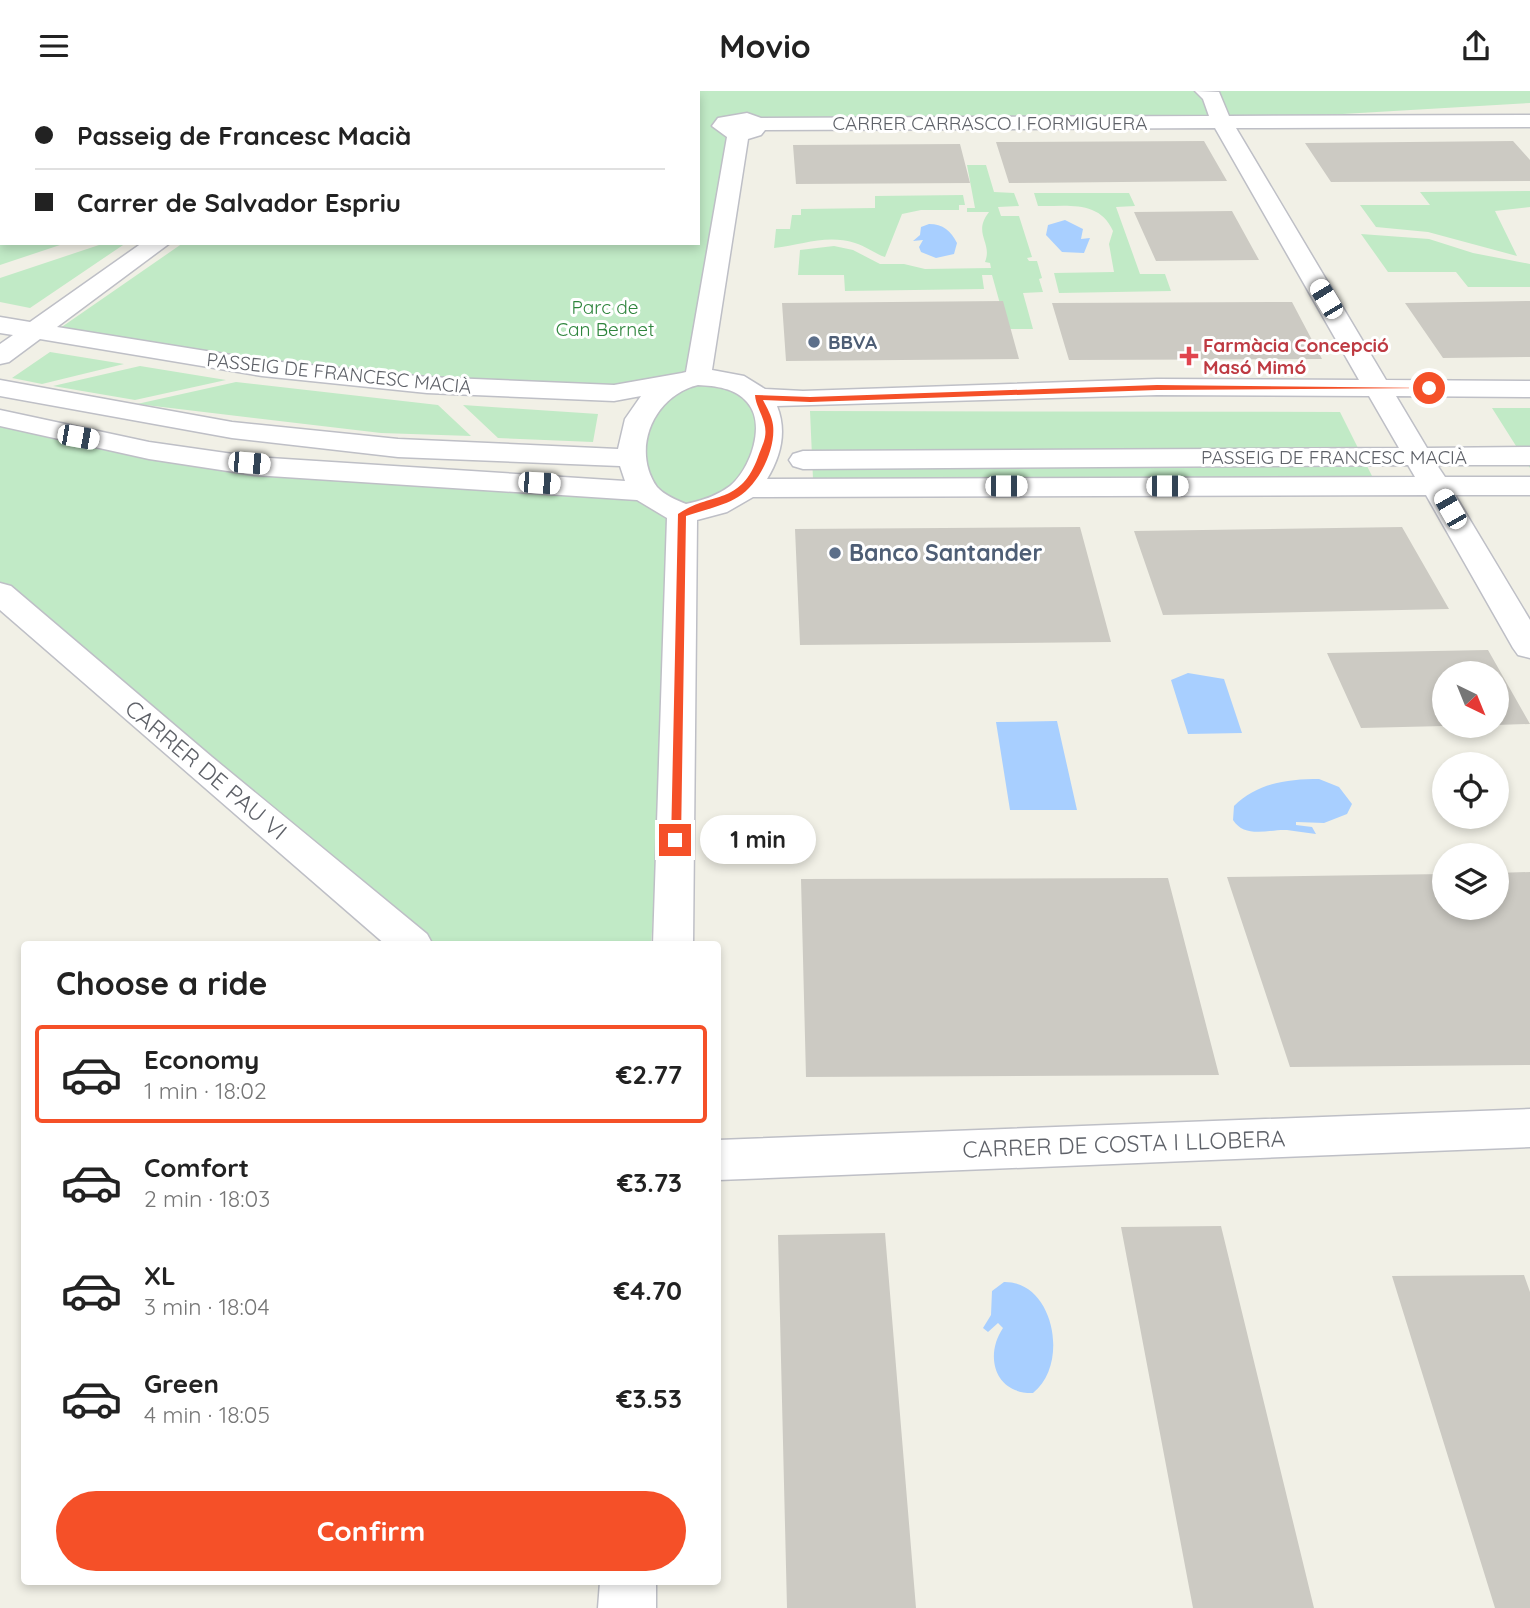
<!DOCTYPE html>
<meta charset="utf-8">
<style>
body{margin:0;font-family:Quicksand,sans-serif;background:#f2f2f2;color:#222;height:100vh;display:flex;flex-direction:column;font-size:26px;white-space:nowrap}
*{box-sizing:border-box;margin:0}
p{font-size:23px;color:#767676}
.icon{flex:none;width:38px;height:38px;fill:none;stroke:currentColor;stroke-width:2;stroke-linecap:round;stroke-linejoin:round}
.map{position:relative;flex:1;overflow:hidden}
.details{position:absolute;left:21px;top:850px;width:700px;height:644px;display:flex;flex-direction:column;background:#fff;border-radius:7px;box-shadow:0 4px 10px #0003}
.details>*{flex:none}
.top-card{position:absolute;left:0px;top:0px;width:700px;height:154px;box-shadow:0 4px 10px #0003;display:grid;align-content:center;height:154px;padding:0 35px;background:#fff}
.needle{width:46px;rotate:137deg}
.tools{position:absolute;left:1432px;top:570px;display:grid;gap:14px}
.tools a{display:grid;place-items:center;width:77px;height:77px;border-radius:50%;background:#fff;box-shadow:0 4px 10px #0003;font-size:35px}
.end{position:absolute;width:32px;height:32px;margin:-16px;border:9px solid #f55028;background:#fff;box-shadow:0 0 0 4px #fff}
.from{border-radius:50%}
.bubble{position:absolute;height:49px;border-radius:24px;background:#fff;box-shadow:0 4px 10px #0003;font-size:23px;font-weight:700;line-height:49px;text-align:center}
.car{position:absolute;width:21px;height:42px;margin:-21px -10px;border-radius:9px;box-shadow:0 0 5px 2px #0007;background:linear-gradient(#fff 24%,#345 0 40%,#fff 0 76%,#345 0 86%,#fff 0)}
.top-card b{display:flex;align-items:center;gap:24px;height:66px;font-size:26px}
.top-card b+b{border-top:2px solid #e0e0e0}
.top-card i{width:18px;height:18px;background:#222}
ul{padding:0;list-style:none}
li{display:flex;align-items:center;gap:21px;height:98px;margin:0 14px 10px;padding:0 21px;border:4px solid transparent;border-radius:7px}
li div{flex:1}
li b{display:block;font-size:26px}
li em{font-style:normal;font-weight:700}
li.active{border-color:#f55028}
li>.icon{width:63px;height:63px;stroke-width:1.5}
h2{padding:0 35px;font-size:32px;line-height:84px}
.action{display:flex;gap:14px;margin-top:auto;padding:14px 35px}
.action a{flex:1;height:80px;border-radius:42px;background:#f55028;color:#fff;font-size:28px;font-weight:700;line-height:80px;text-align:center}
header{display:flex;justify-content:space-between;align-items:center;height:91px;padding:0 35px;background:#fff;font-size:32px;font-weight:700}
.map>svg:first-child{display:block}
.green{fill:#c1eac6}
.water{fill:#a8cfff}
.building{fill:#cccac3}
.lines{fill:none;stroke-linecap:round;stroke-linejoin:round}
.minor-casing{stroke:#bebfc6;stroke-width:3}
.minor{fill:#fff;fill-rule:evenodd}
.route{fill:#f55028}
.service-dot{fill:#5c6f8a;stroke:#fff;stroke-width:2.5}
.health-dot{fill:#e0444e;stroke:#fff;stroke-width:2.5}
.labels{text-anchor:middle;stroke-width:6;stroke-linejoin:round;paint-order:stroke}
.far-street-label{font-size:19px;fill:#5e6168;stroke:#fff}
.far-park-label{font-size:19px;fill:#2f853d;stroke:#fff}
.far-service-label{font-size:19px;font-weight:bold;fill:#4e5e75;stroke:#fff;text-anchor:start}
.far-health-label{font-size:19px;font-weight:bold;fill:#be3a42;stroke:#fff;text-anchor:start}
.service-label{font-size:23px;font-weight:bold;fill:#4e5e75;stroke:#fff;text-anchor:start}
.street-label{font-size:23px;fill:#5e6168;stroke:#fff}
</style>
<header><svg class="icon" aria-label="menu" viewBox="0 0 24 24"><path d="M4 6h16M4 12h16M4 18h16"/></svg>Movio<svg class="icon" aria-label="share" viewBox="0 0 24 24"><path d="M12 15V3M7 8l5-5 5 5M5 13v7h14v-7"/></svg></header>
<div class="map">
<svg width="1530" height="1517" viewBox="0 0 1530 1517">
<rect width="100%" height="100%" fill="#f1f0e6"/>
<path class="green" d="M403 0H1530V12L1221 30 758 33 738 42 698 285 720 288 763 314 745 397 682 423 651 854H413L0 502V327L200 368 645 401 632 367 663 299C459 314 254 271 53 242L183 152H698V2H401Z
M967 74H986L994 101 1014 102 1019 115 998 116 1001 125H1019L1032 166 1027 167 1029 170H1037L1042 187 1039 188 1043 201 1023 202 1033 238H1007L992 184H982L984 198 845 200 844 184H798L800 159 834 155 853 159 880 173H904L925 178 991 177 990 172 985 171C993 151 972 143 989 121H967V117H975Z
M1530 100V116L1495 120 1517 165 1428 141 1376 136 1360 114H1430L1420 101Z
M1034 102H1129L1135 115 1116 116 1140 183H1165L1171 200 1059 202 1054 182 1114 181 1109 153 1113 140C1099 108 1065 116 1038 115Z
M963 104 965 114H959V119H921L902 123 885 166C875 163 866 155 855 152 826 143 803 154 774 157L776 138H790L792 124H801V118L875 117V105Z
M1361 143 1429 148 1473 162 1530 173V196H1468L1456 181H1388Z
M0 144 2 152H66L0 174Z
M105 152H126L30 217 0 211V187Z
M50 261 124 273 42 293 12 287Z
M140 275 226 289 135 309 53 295Z
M236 291 438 314 471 345 381 342 137 313Z
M463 314 598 323 593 351 498 347Z
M1492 317H1530V377Z
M810 320 1340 321 1374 389 813 388Z"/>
<path class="water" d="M1065 129 1083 138 1081 148 1090 147 1084 162 1062 161 1046 144 1048 134Z
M929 133C943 133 951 140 957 152L954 163 936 167 921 161 919 156 923 149 913 150 920 144 921 136Z
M1188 582 1224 588 1242 642 1188 643 1171 589Z
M1057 630 1077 719H1010L996 631Z
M1319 688 1339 696 1352 713 1347 723 1324 732 1296 731V734L1312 736 1316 743C1306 742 1296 740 1287 739 1269 738 1245 748 1233 729L1234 715C1257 692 1288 688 1319 688Z
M1004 1191C1054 1190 1070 1273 1033 1302 995 1303 984 1265 1003 1237L998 1232 988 1241 983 1237 991 1224 992 1200Z"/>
<path class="building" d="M1204 50 1227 90 1009 92 996 51Z
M1513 50 1530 69V90L1331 91 1305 52Z
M960 53 970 92 796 93 793 54Z
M1232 120 1259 169 1156 170 1134 121Z
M1003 210 1019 268 786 270 782 212Z
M1530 210V266L1443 267 1405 212Z
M1292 211 1322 268 1069 269 1052 212Z
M1080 436 1111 551 800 554 795 438Z
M1402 436 1449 518 1163 524 1134 440Z
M1488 559 1530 633 1496 634V583H1444V635L1361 637 1327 562Z
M1530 781V974L1290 976 1227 786 1444 783V817H1496V782Z
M1168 787 1219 984 806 986 801 788Z
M1221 1135 1314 1517H1193L1121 1136Z
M885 1142 916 1517H787L778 1144Z
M1524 1184 1530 1201V1517H1495L1392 1185Z"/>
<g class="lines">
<g class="minor-casing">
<path id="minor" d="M54 0H76L52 2Z
M201 0H223L199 2Z
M369 0H390L367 2Z
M1195 0 1219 1 1229 25 1530 24V36L1236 37 1386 289 1530 290V306L1396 305 1427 357 1530 356V374H1437L1445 386H1530V404H1455L1530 529V567L1518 564 1513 557 1426 404 753 406 727 421 697 429 693 854H653L667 427 637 409 254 384 149 368 0 335V319L149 351 254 366 625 390 620 375 398 366 232 347 0 305V289L232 331 398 348 618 358 625 328 641 305 614 310 427 302 262 285 40 248 9 271 0 273V253L13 244 0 242V226L30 231 142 152H170L57 236 262 269 427 286 614 294 682 282 686 281 727 46 712 35 718 27 747 22 761 27 1209 25 1203 8ZM1215 37 1359 289 1157 288 803 300 765 298 744 285 712 279 748 48 761 44 765 39ZM698 294C716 295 735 297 747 311 767 333 750 379 730 395 717 405 701 410 686 413 676 409 664 404 657 396 630 357 655 304 698 294ZM1157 304 1369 305 1399 357 803 360 793 363 789 369 793 375 803 378 1408 374 1415 386 767 388C781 365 787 340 777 315Z
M0 29H2L0 42Z
M0 81H2V95H0Z
M0 492 11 495 212 666 427 843 433 854H386L0 519Z
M1530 1018V1056L718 1089V1049Z
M600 1491H656V1517H598Z"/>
</g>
<use href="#minor" class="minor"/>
</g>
<path class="route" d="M1157 294 1433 297 1157 299 810 311 763 309C767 317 772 325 773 334 776 358 759 393 738 406 724 415 703 419 686 425L681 749 671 752 678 423C712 400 740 415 758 366 760 360 764 352 765 346 768 330 756 318 755 304L810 306Z"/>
<g class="service-dot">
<circle cx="814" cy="251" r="7"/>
<circle cx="835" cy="462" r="7"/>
</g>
<path class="health-dot" d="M1185.5 254.5h7v7h7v7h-7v7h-7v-7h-7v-7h7z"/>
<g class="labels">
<g class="far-street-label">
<text x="990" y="39">CARRER CARRASCO I FORMIGUERA</text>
<text transform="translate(339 282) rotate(6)" y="7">PASSEIG DE FRANCESC MACIÀ</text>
<text x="1334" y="373">PASSEIG DE FRANCESC MACIÀ</text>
</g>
<g class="far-park-label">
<text x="605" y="223">Parc de<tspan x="605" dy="22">Can Bernet</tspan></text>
</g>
<g class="far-service-label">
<text x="828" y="258">BBVA</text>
</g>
<g class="far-health-label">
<text x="1203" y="261">Farmàcia Concepció<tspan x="1203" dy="22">Masó Mimó</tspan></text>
</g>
<g class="service-label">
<text x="849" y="470">Banco Santander</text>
</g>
<g class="street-label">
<text transform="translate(206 679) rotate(40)" y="8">CARRER DE PAU VI</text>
<text transform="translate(1124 1053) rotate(-2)" y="8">CARRER DE COSTA I LLOBERA</text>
</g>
</g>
</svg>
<div class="tools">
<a><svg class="needle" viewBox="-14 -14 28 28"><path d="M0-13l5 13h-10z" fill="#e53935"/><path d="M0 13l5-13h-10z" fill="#767676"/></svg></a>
<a><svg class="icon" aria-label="locate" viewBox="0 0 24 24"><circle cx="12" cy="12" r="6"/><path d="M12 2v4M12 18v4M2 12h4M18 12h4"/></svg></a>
<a><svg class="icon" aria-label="layers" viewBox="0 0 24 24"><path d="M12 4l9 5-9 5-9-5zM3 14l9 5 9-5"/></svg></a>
</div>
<i class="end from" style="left:1429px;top:297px"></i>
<i class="end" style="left:675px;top:749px"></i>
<div class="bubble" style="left:700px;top:724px;width:116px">1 min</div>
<i class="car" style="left:1326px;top:208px;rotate:329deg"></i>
<i class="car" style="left:78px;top:346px;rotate:100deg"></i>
<i class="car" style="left:249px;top:372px;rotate:95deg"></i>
<i class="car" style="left:539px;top:392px;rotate:94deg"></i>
<i class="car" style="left:1006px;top:395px;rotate:90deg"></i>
<i class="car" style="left:1167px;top:395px;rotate:90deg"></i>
<i class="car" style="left:1450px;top:418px;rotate:330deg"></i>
<div class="top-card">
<b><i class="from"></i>Passeig de Francesc Macià</b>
<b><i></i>Carrer de Salvador Espriu</b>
</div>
<section class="details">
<h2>Choose a ride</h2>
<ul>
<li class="active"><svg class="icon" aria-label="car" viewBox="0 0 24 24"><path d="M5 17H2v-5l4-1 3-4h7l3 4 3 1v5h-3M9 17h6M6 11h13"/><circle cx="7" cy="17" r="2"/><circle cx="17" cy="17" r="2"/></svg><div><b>Economy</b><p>1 min · 18:02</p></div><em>€2.77</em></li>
<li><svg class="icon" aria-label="car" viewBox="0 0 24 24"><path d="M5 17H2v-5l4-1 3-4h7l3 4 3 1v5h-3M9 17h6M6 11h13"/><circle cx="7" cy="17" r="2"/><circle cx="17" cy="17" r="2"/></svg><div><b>Comfort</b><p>2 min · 18:03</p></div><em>€3.73</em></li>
<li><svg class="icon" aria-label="car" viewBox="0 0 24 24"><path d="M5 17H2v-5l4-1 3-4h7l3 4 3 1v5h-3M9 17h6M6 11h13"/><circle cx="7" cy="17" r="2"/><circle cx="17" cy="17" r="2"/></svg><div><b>XL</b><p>3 min · 18:04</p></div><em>€4.70</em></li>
<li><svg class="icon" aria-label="car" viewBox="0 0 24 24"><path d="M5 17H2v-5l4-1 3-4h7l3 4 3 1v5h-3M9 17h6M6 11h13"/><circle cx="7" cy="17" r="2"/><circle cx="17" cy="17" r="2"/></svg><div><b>Green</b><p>4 min · 18:05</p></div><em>€3.53</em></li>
</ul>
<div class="action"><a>Confirm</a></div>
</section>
</div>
